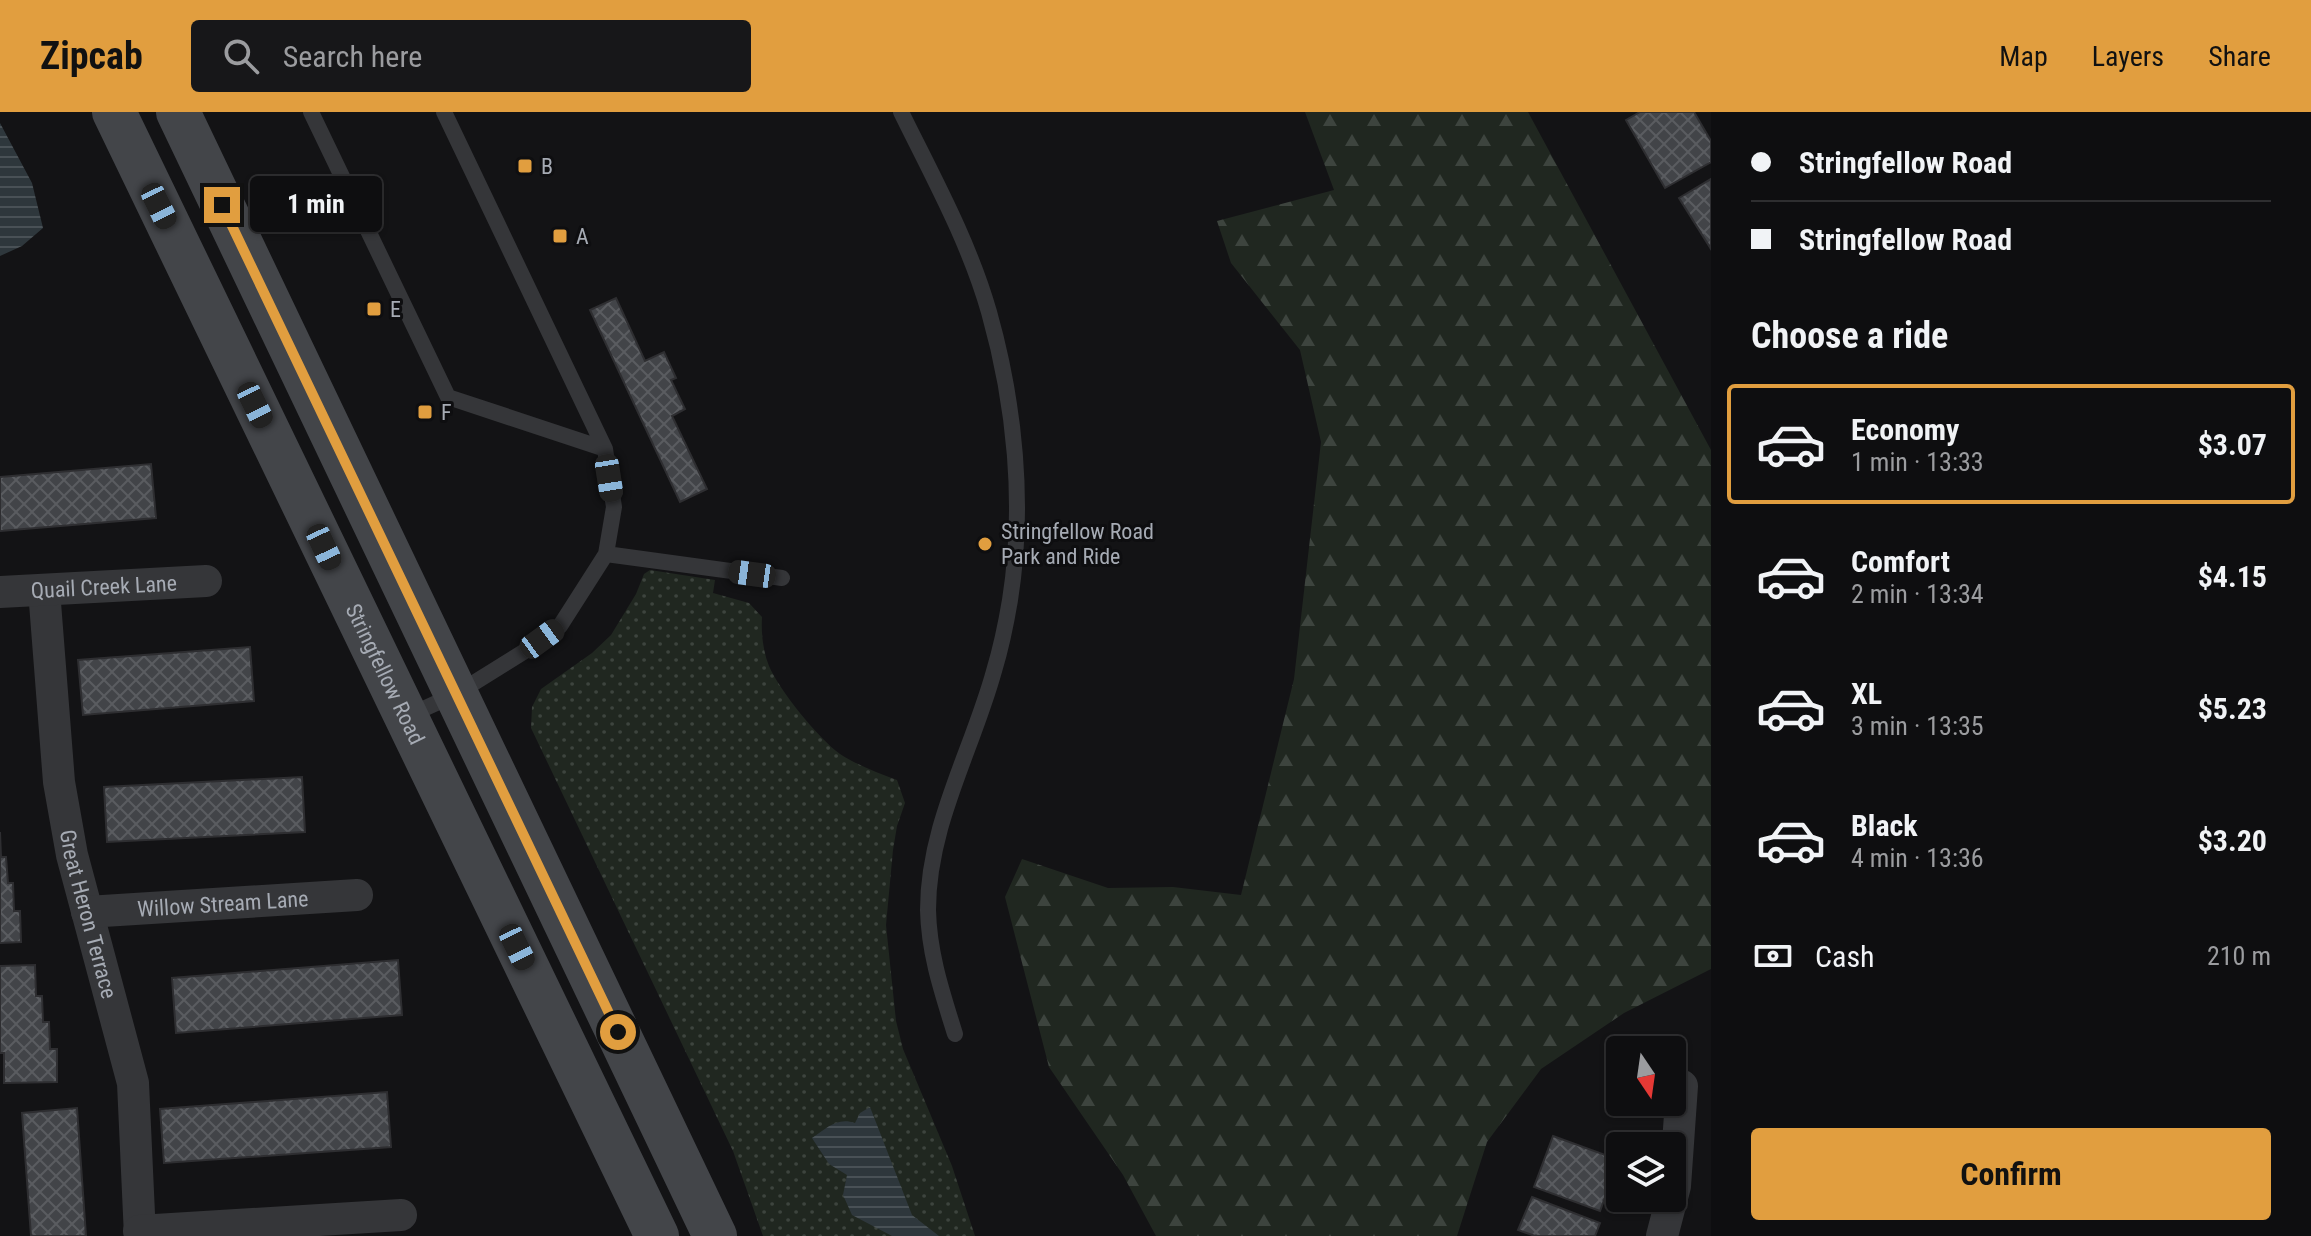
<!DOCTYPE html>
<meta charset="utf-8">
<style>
body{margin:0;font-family:"Roboto Condensed",sans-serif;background:#171719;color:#f1f3f6;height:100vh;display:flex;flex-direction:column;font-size:30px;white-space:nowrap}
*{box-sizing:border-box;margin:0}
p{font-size:26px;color:#9b9c9f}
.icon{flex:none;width:44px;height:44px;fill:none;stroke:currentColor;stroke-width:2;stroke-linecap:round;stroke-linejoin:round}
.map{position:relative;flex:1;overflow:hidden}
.panel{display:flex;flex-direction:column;background:#0e0e10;width:600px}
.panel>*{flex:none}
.top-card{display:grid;align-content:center;height:176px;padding:0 40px;background:#0e0e10}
.needle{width:52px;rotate:167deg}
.fabs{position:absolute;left:1606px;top:924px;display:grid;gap:16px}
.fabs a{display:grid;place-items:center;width:80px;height:80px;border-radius:8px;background:#0e0e10;box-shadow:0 2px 6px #0004,0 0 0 2px #2e2e30;font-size:40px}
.end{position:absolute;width:36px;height:36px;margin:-18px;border:10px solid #e19e3f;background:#111;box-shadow:0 0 0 4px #111}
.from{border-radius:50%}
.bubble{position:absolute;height:56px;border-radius:8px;background:#0e0e10;box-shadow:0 2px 6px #0004,0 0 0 2px #2e2e30;font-size:26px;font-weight:700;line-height:56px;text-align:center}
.car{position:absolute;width:24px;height:48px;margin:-24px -12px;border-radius:10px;box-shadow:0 0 6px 2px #0007;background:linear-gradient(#222 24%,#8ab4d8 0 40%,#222 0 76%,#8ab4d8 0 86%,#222 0)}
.top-card b{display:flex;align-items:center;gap:28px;height:76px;font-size:30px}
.top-card b+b{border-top:2px solid #2e2e30}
.top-card i{width:20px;height:20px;background:#f1f3f6}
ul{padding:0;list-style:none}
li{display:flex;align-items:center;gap:24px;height:120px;margin:0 16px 12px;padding:0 24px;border:4px solid transparent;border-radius:8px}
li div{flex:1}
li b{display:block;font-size:30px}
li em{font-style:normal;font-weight:700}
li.selected{border-color:#e19e3f}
li>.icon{width:72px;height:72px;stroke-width:1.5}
h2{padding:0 40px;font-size:36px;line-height:96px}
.pay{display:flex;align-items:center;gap:20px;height:88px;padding:0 40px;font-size:30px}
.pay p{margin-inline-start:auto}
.primary-button{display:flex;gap:16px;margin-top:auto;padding:16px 40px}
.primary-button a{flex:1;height:92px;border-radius:8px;background:#e19e3f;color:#111;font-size:32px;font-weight:700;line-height:92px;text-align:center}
header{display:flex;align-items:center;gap:48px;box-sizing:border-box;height:112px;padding:0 40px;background:#e19e3f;color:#111}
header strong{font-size:38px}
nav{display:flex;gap:44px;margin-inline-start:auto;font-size:28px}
.search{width:560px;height:72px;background:#171719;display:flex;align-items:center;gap:20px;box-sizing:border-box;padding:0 28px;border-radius:8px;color:#9b9c9f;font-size:30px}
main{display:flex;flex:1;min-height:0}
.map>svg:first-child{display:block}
.grass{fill:url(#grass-dots)}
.forest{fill:url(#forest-firs)}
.water{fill:url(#water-rules)}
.building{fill:url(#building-cross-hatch);stroke:#2e2e31;stroke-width:2}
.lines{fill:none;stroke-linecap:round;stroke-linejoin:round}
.lane{stroke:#353639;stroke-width:16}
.street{stroke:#353639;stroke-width:32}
.secondary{stroke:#434549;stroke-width:44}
.route{stroke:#e19e3f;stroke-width:10}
.poi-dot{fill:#e19e3f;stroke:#0e0e10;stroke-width:3}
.labels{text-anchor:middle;stroke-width:6;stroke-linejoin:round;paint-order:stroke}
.poi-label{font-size:22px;fill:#a6abb4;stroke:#0e0e10;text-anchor:start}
.street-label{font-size:22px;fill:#a6abb4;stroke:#0e0e10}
</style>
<header>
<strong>Zipcab</strong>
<div class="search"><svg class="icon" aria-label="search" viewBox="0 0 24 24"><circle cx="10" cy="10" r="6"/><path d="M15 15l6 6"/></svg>Search here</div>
<nav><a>Map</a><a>Layers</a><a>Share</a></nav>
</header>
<main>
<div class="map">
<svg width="1711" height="1124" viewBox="0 0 1711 1124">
<defs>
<pattern id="grass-dots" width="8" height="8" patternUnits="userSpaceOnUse" patternTransform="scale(2)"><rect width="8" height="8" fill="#202720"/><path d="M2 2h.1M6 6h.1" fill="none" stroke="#3d443e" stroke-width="1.8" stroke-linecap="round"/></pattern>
<pattern id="forest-firs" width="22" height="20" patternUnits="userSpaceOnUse" patternTransform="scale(2)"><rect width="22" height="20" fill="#202720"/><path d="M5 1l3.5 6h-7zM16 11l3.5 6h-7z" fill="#3d443e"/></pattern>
<pattern id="water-rules" width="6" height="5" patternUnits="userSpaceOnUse" patternTransform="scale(2)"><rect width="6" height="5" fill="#2e373c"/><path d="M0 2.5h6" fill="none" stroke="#495156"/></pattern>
<pattern id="building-cross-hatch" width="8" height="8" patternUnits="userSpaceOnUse" patternTransform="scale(2)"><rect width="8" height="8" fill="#424448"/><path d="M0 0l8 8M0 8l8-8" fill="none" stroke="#5a5c60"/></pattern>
</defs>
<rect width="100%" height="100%" fill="#131315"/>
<path class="grass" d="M650 458 715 468 713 481 749 491 762 505C761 521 763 539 769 554 779 578 819 627 840 642 857 653 878 661 897 668L905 691 897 714 893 738 886 813 896 909 903 937 952 1054 975 1124H763L733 1039 531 616 532 595 541 577 592 541 611 523 636 482 644 462Z"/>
<path class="forest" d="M1305 0H1528L1711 338V857L1624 901 1541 957 1487 1030 1457 1124H1156L1123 1063 1049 955 1005 785 1022 747 1108 776 1173 775 1241 783 1294 567 1321 330 1300 238 1231 151 1217 109 1334 78Z"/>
<path class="water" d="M0 11 32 71 43 116 22 134 0 144Z
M870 995 912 1103 939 1124H892L852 1103 843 1083 847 1063 829 1052 812 1026C827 1016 837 1005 855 1011L860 1001Z"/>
<path class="building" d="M1640 0H1694L1711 29V50L1665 76 1626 8Z
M1711 67V137L1679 86Z
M616 186 645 249 664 240 676 266 671 268 685 297 672 304 707 377 680 390 590 198Z
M151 352 156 406 0 419V365Z
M250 535 254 589 83 603 78 548Z
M302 665 305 720 107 730 104 675Z
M0 720 1 745H6L8 771H13L14 799H20L21 830 0 831Z
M398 848 402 903 176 921 172 866Z
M35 853 36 884H42L43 910H49L50 937H57V970L4 971V941H0V854Z
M387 980 391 1035 164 1051 160 997Z
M77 996 86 1124H31L22 1001Z
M1553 1024 1619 1048 1600 1099 1534 1075Z
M1532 1085 1600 1111 1595 1124H1535L1518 1118Z"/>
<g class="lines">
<path class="lane" d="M311 0 448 285 605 337
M901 0C933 65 969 130 989 200 1015 292 1025 393 1010 488 1006 512 1001 536 994 559 972 639 928 713 928 798 929 842 942 880 955 922
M606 442 782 466
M408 604 456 582 525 539 560 514 606 442 614 395 605 337 444 0"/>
<g class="street">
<path id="s1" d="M44 478 59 670 72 743 133 971 140 1124"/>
<path id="s2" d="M0 480 206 469"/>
<path id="s3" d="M87 800 357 783"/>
<path d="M139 1119 401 1103"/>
<path d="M1662 1124 1675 1074 1682 974"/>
</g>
<g class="secondary">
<path id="s4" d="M114 0 657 1124"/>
<path d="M178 0 715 1124"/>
</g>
</g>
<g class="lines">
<path class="route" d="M222 93 618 920"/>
</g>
<g class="poi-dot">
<rect x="517" y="46" width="16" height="16" rx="4"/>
<rect x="552" y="116" width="16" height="16" rx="4"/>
<rect x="366" y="189" width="16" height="16" rx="4"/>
<rect x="417" y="292" width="16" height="16" rx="4"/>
<circle cx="985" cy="432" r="8"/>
</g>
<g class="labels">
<g class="poi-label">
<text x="541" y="62">B</text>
<text x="576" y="132">A</text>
<text x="390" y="205">E</text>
<text x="441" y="308">F</text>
<text x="1001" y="427">Stringfellow Road<tspan x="1001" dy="25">Park and Ride</tspan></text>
</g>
<g class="street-label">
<text dy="8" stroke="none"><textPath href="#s2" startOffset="104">Quail Creek Lane</textPath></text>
<text dy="8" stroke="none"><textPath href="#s4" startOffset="624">Stringfellow Road</textPath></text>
<text dy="8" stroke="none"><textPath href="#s3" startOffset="136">Willow Stream Lane</textPath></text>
<text dy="8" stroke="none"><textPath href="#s1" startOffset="328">Great Heron Terrace</textPath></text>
</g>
</g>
</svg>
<div class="fabs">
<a><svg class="needle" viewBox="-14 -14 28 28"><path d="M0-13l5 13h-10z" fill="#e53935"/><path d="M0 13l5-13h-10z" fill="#9b9c9f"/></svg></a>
<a><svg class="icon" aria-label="layers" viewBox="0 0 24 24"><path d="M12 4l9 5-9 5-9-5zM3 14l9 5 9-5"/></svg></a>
</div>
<i class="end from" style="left:618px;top:920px"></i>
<i class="end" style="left:222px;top:93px"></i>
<div class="bubble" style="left:250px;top:64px;width:132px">1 min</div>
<i class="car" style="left:159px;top:94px;rotate:154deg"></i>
<i class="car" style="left:255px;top:293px;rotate:154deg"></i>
<i class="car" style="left:609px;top:366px;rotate:171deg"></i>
<i class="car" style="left:324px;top:435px;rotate:155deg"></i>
<i class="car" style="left:752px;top:462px;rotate:278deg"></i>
<i class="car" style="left:542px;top:527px;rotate:54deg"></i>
<i class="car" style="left:517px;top:835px;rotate:154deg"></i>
</div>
<section class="panel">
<div class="top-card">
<b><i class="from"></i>Stringfellow Road</b>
<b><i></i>Stringfellow Road</b>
</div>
<h2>Choose a ride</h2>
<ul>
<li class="selected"><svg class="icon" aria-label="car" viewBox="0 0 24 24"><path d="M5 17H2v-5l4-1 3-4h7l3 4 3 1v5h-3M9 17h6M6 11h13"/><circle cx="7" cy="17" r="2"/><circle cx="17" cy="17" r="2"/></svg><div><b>Economy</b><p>1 min · 13:33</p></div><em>$3.07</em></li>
<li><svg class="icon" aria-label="car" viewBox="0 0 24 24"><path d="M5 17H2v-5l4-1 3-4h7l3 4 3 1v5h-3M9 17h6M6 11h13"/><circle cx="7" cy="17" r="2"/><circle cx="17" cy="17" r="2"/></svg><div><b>Comfort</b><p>2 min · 13:34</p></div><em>$4.15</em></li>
<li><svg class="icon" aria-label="car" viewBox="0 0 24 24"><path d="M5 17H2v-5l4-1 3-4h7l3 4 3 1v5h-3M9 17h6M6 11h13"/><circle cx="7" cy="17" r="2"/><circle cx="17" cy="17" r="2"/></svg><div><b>XL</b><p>3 min · 13:35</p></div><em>$5.23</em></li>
<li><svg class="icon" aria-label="car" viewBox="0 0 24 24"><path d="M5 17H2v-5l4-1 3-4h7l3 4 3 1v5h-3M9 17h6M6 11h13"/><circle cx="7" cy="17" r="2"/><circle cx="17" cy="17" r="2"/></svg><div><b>Black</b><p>4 min · 13:36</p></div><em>$3.20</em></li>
</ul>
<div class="pay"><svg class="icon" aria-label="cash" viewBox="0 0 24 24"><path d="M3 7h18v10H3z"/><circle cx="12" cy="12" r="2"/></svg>Cash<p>210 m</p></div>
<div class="primary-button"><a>Confirm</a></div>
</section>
</main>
